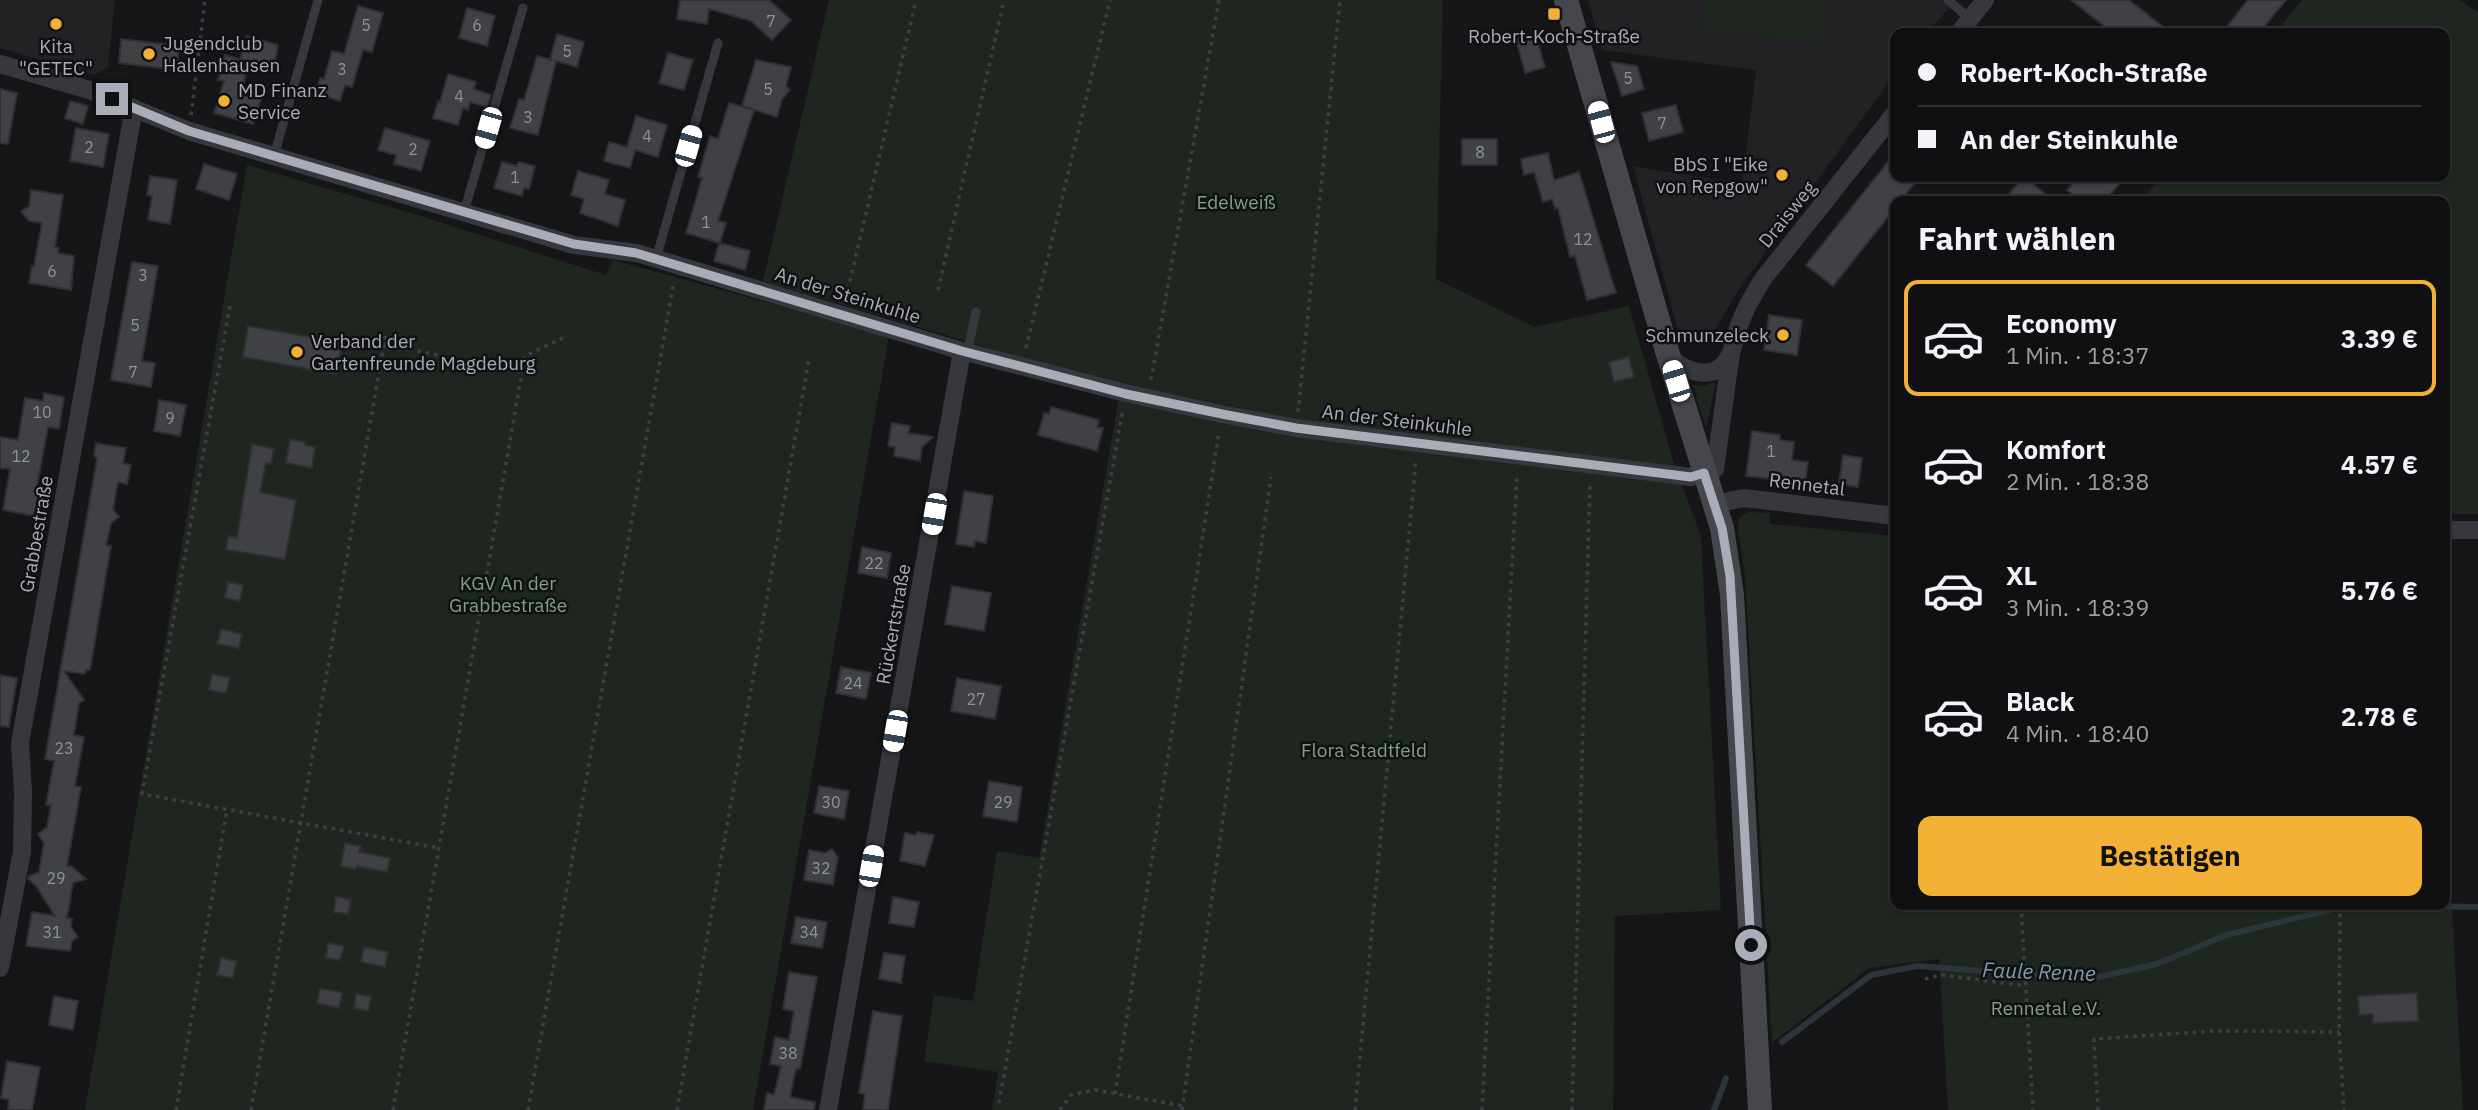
<!DOCTYPE html>
<html lang="de">
<meta charset="utf-8">
<style>
body{margin:0;font-family:"IBM Plex Sans",sans-serif;background:#19191b;color:#f1f3f6;height:100vh;display:flex;flex-direction:column;font-size:26px;white-space:nowrap}
*{box-sizing:border-box;margin:0}
p{font-size:23px;color:#9c9d9f}
.icon{flex:none;width:38px;height:38px;fill:none;stroke:currentColor;stroke-width:2;stroke-linecap:round;stroke-linejoin:round}
.map{position:relative;flex:1;overflow:hidden}
.drawer{position:absolute;left:1890px;top:196px;width:560px;height:714px;display:flex;flex-direction:column;background:#101012;border-radius:14px;box-shadow:0 2px 5px #0004,0 0 0 2px #303032}
.drawer>*{flex:none}
.banner{position:absolute;left:1890px;top:28px;width:560px;height:154px;border-radius:14px;box-shadow:0 2px 5px #0004,0 0 0 2px #303032;display:grid;align-content:center;height:154px;padding:0 28px;background:#101012}
.end{position:absolute;width:32px;height:32px;margin:-16px;border:9px solid #a8adb8;background:#111;box-shadow:0 0 0 4px #111}
.from{border-radius:50%}
.car{position:absolute;width:21px;height:42px;margin:-21px -10px;border-radius:9px;box-shadow:0 0 5px 2px #0007;background:linear-gradient(#fff 24%,#345 0 40%,#fff 0 76%,#345 0 86%,#fff 0)}
.banner b{display:flex;align-items:center;gap:24px;height:66px;font-size:26px}
.banner b+b{border-top:2px solid #303032}
.banner i{width:18px;height:18px;background:#f1f3f6}
ul{padding:0;list-style:none}
li{display:flex;align-items:center;gap:21px;height:116px;margin:0 14px 10px;padding:0 14px;border:4px solid transparent;border-radius:14px}
li div{flex:1}
li b{display:block;font-size:26px}
li em{font-style:normal;font-weight:700}
li.active{border-color:#f2b134}
li>.icon{width:63px;height:63px;stroke-width:1.5}
h2{padding:0 28px;font-size:32px;line-height:84px}
.action{display:flex;gap:14px;margin-top:auto;padding:14px 28px}
.action a{flex:1;height:80px;border-radius:14px;background:#f2b134;color:#111;font-size:28px;font-weight:700;line-height:80px;text-align:center}
.map>svg:first-child{display:block}
.built{fill:#222225}
.green{fill:#1e261f}
.lines{fill:none;stroke-linecap:round;stroke-linejoin:round}
.stream{stroke:#2c353c;stroke-width:6}
.building{fill:#404145;stroke:#303034;stroke-width:2}
.path{stroke:#3d3f44;stroke-width:3.5;stroke-dasharray:3.5 5;stroke-linecap:butt}
.lane{stroke:#37383d;stroke-width:9}
.street{stroke:#37383d;stroke-width:18}
.secondary{stroke:#45474d;stroke-width:24}
.route{stroke:#a8adb8;stroke-width:9}
.poi-dot{fill:#f2b134;stroke:#111113;stroke-width:2.5}
.labels{text-anchor:middle;stroke-width:5;stroke-linejoin:round;paint-order:stroke}
.number-label{font-size:16px;fill:#8e929b}
.poi-label{font-size:19px;fill:#a8adb8;stroke:#111113;text-anchor:start}
.park-label{font-size:19px;fill:#7fa381;stroke:#111113}
.street-label{font-size:19px;fill:#a8adb8;stroke:#111113}
.water-label{font-size:21px;font-style:italic;fill:#7f9bb3;stroke:#111113}
</style>
<div class="map">
<svg width="2478" height="1110" viewBox="0 0 2478 1110">
<rect width="100%" height="100%" fill="#161618"/>
<path class="built" d="M0 0H115L108 67 94 75 0 48Z
M1588 0H1955L1928 33H1895V73L1739 289 1711 336 1681 341 1633 166 1742 184 1756 70 1601 50Z"/>
<path class="green" d="M829 0H1443L1436 279 1534 327 1629 306 1675 467 1297 420 1150 389 1023 358 763 281Z
M1703 0H1830L1826 44 1701 33Z
M2302 0H2459L2478 12V514H2445V201H2141L2160 177H2445V33H2275Z
M247 165 411 213 606 275 613 260 889 336 753 1110H85Z
M1716 382 1706 428 1692 384 1702 386Z
M1119 397 1681 482 1701 537 1721 910 1615 916 1613 1110H992L998 1072 924 1061 934 995 973 1001 997 851 1039 858Z
M1749 512 1770 513V524L1895 536V905H2445V780L2463 1110H1948L1939 959 1869 968 1772 1043 1745 575 1738 531 1739 518Z"/>
<g class="lines">
<path class="stream" d="M2357 905 2478 907
M1782 1042 1871 975 1917 966 2090 979 2157 964 2226 935 2350 905
M1714 1110 1726 1078"/>
</g>
<path class="building" d="M680 0H769L791 20 772 40 751 21 709 9 707 24 677 19Z
M2071 0H2129L2171 33H2113Z
M2248 0H2286L2259 33H2222Z
M358 6 383 13 372 52 363 50 352 87 345 85 340 101 315 93 320 78 324 79 332 51 344 54Z
M467 8 495 16 487 46 459 38Z
M1535 33 1545 67 1525 73 1516 39Z
M557 34 584 42 577 67 556 61 538 135 510 128 519 99 524 100 537 56 552 60H550Z
M247 36 278 45 274 68 240 59Z
M121 39 179 46 177 70 119 63Z
M668 53 693 60 684 90 659 83Z
M225 55 249 62 242 90 262 96 253 124 214 113 224 81 218 80Z
M756 60 791 67 786 86 790 90 782 99 777 117 742 106Z
M1611 62 1637 66 1644 89 1622 96Z
M448 74 476 82 474 89 491 95 487 107 470 102 468 110 463 108 458 125 433 118 438 101 440 102Z
M0 89 17 93 8 144 0 143Z
M70 101 88 106 83 124 65 118Z
M729 103 754 110 718 221 726 223 720 243 750 251 745 270 714 261 719 243 686 233 702 178 698 177 710 136 718 139Z
M1676 105 1683 132 1649 141 1642 113Z
M636 116 667 125 658 157 635 150 630 168 604 161 609 142 627 147Z
M76 128 109 134 103 167 70 161Z
M385 128 430 141 421 171 394 164 396 155 378 150Z
M1462 139H1497V165H1462Z
M1548 153 1554 180 1579 172 1616 293 1587 300 1575 256 1570 257 1558 208 1555 209 1552 199 1543 202 1534 172 1524 175 1521 159Z
M1895 153V177H1920L1900 201H1895V208L1833 286 1806 265Z
M502 162 517 166 518 162 535 166 529 189 524 188 522 196 494 188Z
M204 164 237 174 229 200 196 189Z
M578 171 609 180 605 194 625 200 618 226 580 213 584 199 571 195Z
M150 176 177 180 170 224 148 220 152 196 147 195Z
M2024 177 2054 201H2003Z
M2078 177H2125L2105 201H2081L2067 190Z
M31 190 63 195 55 247 59 248 58 253 74 256 71 290 29 283 32 266H34L42 223 29 221 21 211 29 207Z
M132 262 158 266 142 361 155 363 151 387 111 380Z
M1769 315 1802 320 1797 355 1764 350Z
M248 326 342 343 336 374 243 357Z
M1629 357 1634 377 1614 382 1609 362Z
M44 393 64 397 59 429 48 427 36 491 39 492 34 516 3 510 10 469 0 468V437L18 440 25 398 43 401Z
M159 400 186 405 180 436 154 431Z
M1051 407 1099 420 1097 427 1103 428 1097 451 1038 435 1044 413 1049 414Z
M892 423 910 426 908 433 933 437 922 447 920 461 894 456 895 447 888 446Z
M1752 431 1780 435V440L1794 442 1792 460 1808 462 1805 483 1746 476Z
M290 439 305 442V445L315 447 312 468 286 463Z
M96 443 126 448 123 463 131 465 127 484 118 482 113 509 119 517 111 523 106 545 111 546 90 670H86L85 674 64 671 84 700 79 703 74 735 84 737 75 786 81 787 67 866H71L86 879 73 883 67 918 72 919 71 927 78 937 72 941 70 951 26 946 32 912 55 916 36 886 28 879 29 876 39 872 44 843 38 834 47 827 51 805H46L54 761 45 759 97 459 94 455Z
M252 444 274 449 271 464 266 463 260 492 296 500 285 559 226 550 228 536 237 538Z
M1843 455 1862 458 1858 487 1839 484Z
M964 491 993 496 986 543 975 541 974 547 956 544Z
M862 547 891 553 887 578 858 573Z
M228 582 243 585 240 601 225 598Z
M952 586 991 593 984 631 945 624Z
M221 629 242 634 239 648 217 644Z
M841 667 871 673 866 699 836 693Z
M212 674 230 678 226 693 209 690Z
M0 675 17 678 9 727 0 726Z
M957 678 1001 686 995 719 951 711Z
M989 781 1022 787 1017 822 983 816Z
M819 786 849 791 844 819 814 813Z
M917 832 934 835 925 866 900 861 905 833 916 835Z
M345 843 361 846 359 852 390 858 387 872 357 866 356 869 341 866Z
M832 849 838 857 833 885 804 880 809 850 825 853Z
M336 896 351 900 348 914 334 912Z
M893 897 919 902 914 927 889 923Z
M796 917 827 922 822 948 791 943Z
M328 943 344 946 340 960 326 958Z
M364 947 388 952 385 967 361 962Z
M884 953 905 956 901 983 879 979Z
M221 958 236 961 233 978 217 975Z
M789 972 817 977 800 1069H796L790 1097 815 1102 814 1110H764L767 1093 774 1095 781 1066 770 1064 775 1037 789 1040 794 1011 783 1009Z
M320 988 342 993 339 1008 317 1003Z
M2417 993 2418 1021 2373 1023V1014L2359 1015 2358 996Z
M356 994 371 996 368 1011 354 1008Z
M54 996 78 1001 73 1030 49 1025Z
M873 1011 902 1016 888 1110H863L865 1094 859 1093Z
M7 1061 40 1067 32 1110H8L9 1100 1 1098Z"/>
<g class="lines">
<path class="path" d="M191 115 205 0
M938 290 1004 0
M846 298 916 0
M230 306 142 794 439 848
M384 344 522 372 525 356 567 336
M1026 348 1110 0
M1151 380 1219 0
M1298 412 1340 0
M2021 905 2033 1110
M2340 905 2339 1032 2344 1110
M1925 979 1942 975 2026 986
M1115 1094 1219 432
M999 1103 1123 409
M176 1110 227 809
M251 1110 386 332
M393 1110 522 372
M528 1110 674 281
M677 1110 809 359
M1060 1110 1071 1095 1095 1090 1183 1106
M1182 1110 1271 477
M1355 1110 1416 460
M1482 1110 1517 473
M1572 1110 1590 482
M2098 1110 2094 1039 2214 1031 2339 1032"/>
<path class="lane" d="M1948 0 1970 19
M274 156 318 0
M464 212 523 8
M656 259 718 43
M962 351 969 344 976 312"/>
<path class="street" d="M1959 33 1985 0
M0 64 89 90 189 131 574 245 637 253 962 351 1126 393 1222 414 1296 428 1691 477 1715 469 1731 353
M1669 358C1691 374 1719 384 1732 350 1735 340 1737 329 1742 318 1747 305 1755 292 1763 279L1895 113
M1714 504 1744 498 1895 516
M2445 530H2478
M0 968 22 852 23 791 20 743 134 108
M828 1110 962 351"/>
<path class="secondary" d="M1566 0 1667 351 1722 528 1732 595 1760 1110"/>
</g>
<g class="lines">
<path class="route" d="M112 99 189 131 574 244 636 253 962 351 1126 394 1222 414 1296 428 1691 477 1704 473 1722 528 1730 576 1751 945"/>
</g>
<g class="poi-dot">
<rect x="1547" y="7" width="14" height="14" rx="3.5"/>
<circle cx="56" cy="24" r="7"/>
<circle cx="149" cy="54" r="7"/>
<circle cx="224" cy="101" r="7"/>
<circle cx="1782" cy="175" r="7"/>
<circle cx="1783" cy="335" r="7"/>
<circle cx="297" cy="352" r="7"/>
</g>
<g class="labels">
<g class="number-label">
<text x="771" y="27">7</text>
<text x="366" y="31">5</text>
<text x="477" y="31">6</text>
<text x="567" y="57">5</text>
<text x="342" y="75">3</text>
<text x="1628" y="84">5</text>
<text x="768" y="95">5</text>
<text x="459" y="102">4</text>
<text x="528" y="123">3</text>
<text x="1662" y="129">7</text>
<text x="647" y="142">4</text>
<text x="89" y="153">2</text>
<text x="413" y="155">2</text>
<text x="1480" y="158">8</text>
<text x="515" y="183">1</text>
<text x="706" y="228">1</text>
<text x="1583" y="245">12</text>
<text x="52" y="277">6</text>
<text x="143" y="281">3</text>
<text x="135" y="331">5</text>
<text x="133" y="378">7</text>
<text x="42" y="418">10</text>
<text x="170" y="424">9</text>
<text x="1771" y="457">1</text>
<text x="21" y="462">12</text>
<text x="874" y="569">22</text>
<text x="853" y="689">24</text>
<text x="976" y="705">27</text>
<text x="64" y="754">23</text>
<text x="831" y="808">30</text>
<text x="1003" y="808">29</text>
<text x="821" y="874">32</text>
<text x="56" y="884">29</text>
<text x="52" y="938">31</text>
<text x="809" y="938">34</text>
<text x="788" y="1059">38</text>
</g>
<g class="poi-label">
<text x="1554" y="43" text-anchor="middle">Robert-Koch-Straße</text>
<text x="163" y="50">Jugendclub<tspan x="163" dy="22">Hallenhausen</tspan></text>
<text x="56" y="53" text-anchor="middle">Kita<tspan x="56" dy="22">"GETEC"</tspan></text>
<text x="238" y="97">MD Finanz<tspan x="238" dy="22">Service</tspan></text>
<text x="1768" y="171" text-anchor="end">BbS I "Eike<tspan x="1768" dy="22">von Repgow"</tspan></text>
<text x="1769" y="342" text-anchor="end">Schmunzeleck</text>
<text x="311" y="348">Verband der<tspan x="311" dy="22">Gartenfreunde Magdeburg</tspan></text>
</g>
<g class="park-label">
<text x="1236" y="209">Edelweiß</text>
<text x="508" y="590">KGV An der<tspan x="508" dy="22">Grabbestraße</tspan></text>
<text x="1364" y="757">Flora Stadtfeld</text>
<text x="2046" y="1015">Rennetal e.V.</text>
</g>
<g class="street-label">
<text transform="translate(1787 214) rotate(-51)" y="7">Draisweg</text>
<text transform="translate(848 295) rotate(17)" y="7">An der Steinkuhle</text>
<text transform="translate(1397 420) rotate(7)" y="7">An der Steinkuhle</text>
<text transform="translate(1807 484) rotate(7)" y="7">Rennetal</text>
<text transform="translate(36 534) rotate(-80)" y="7">Grabbestraße</text>
<text transform="translate(893 624) rotate(-80)" y="7">Rückertstraße</text>
</g>
<g class="water-label">
<text transform="translate(2039 972) rotate(2)" y="7">Faule Renne</text>
</g>
</g>
</svg>
<i class="end from" style="left:1751px;top:945px"></i>
<i class="end" style="left:112px;top:99px"></i>
<i class="car" style="left:1601px;top:122px;rotate:345deg"></i>
<i class="car" style="left:488px;top:128px;rotate:196deg"></i>
<i class="car" style="left:688px;top:146px;rotate:16deg"></i>
<i class="car" style="left:1676px;top:381px;rotate:343deg"></i>
<i class="car" style="left:934px;top:514px;rotate:190deg"></i>
<i class="car" style="left:895px;top:731px;rotate:190deg"></i>
<i class="car" style="left:871px;top:866px;rotate:10deg"></i>
<div class="banner">
<b><i class="from"></i>Robert-Koch-Straße</b>
<b><i></i>An der Steinkuhle</b>
</div>
<section class="drawer">
<h2>Fahrt wählen</h2>
<ul>
<li class="active"><svg class="icon" aria-label="car" viewBox="0 0 24 24"><path d="M5 17H2v-5l4-1 3-4h7l3 4 3 1v5h-3M9 17h6M6 11h13"/><circle cx="7" cy="17" r="2"/><circle cx="17" cy="17" r="2"/></svg><div><b>Economy</b><p>1 Min. · 18:37</p></div><em>3.39 €</em></li>
<li><svg class="icon" aria-label="car" viewBox="0 0 24 24"><path d="M5 17H2v-5l4-1 3-4h7l3 4 3 1v5h-3M9 17h6M6 11h13"/><circle cx="7" cy="17" r="2"/><circle cx="17" cy="17" r="2"/></svg><div><b>Komfort</b><p>2 Min. · 18:38</p></div><em>4.57 €</em></li>
<li><svg class="icon" aria-label="car" viewBox="0 0 24 24"><path d="M5 17H2v-5l4-1 3-4h7l3 4 3 1v5h-3M9 17h6M6 11h13"/><circle cx="7" cy="17" r="2"/><circle cx="17" cy="17" r="2"/></svg><div><b>XL</b><p>3 Min. · 18:39</p></div><em>5.76 €</em></li>
<li><svg class="icon" aria-label="car" viewBox="0 0 24 24"><path d="M5 17H2v-5l4-1 3-4h7l3 4 3 1v5h-3M9 17h6M6 11h13"/><circle cx="7" cy="17" r="2"/><circle cx="17" cy="17" r="2"/></svg><div><b>Black</b><p>4 Min. · 18:40</p></div><em>2.78 €</em></li>
</ul>
<div class="action"><a>Bestätigen</a></div>
</section>
</div>
